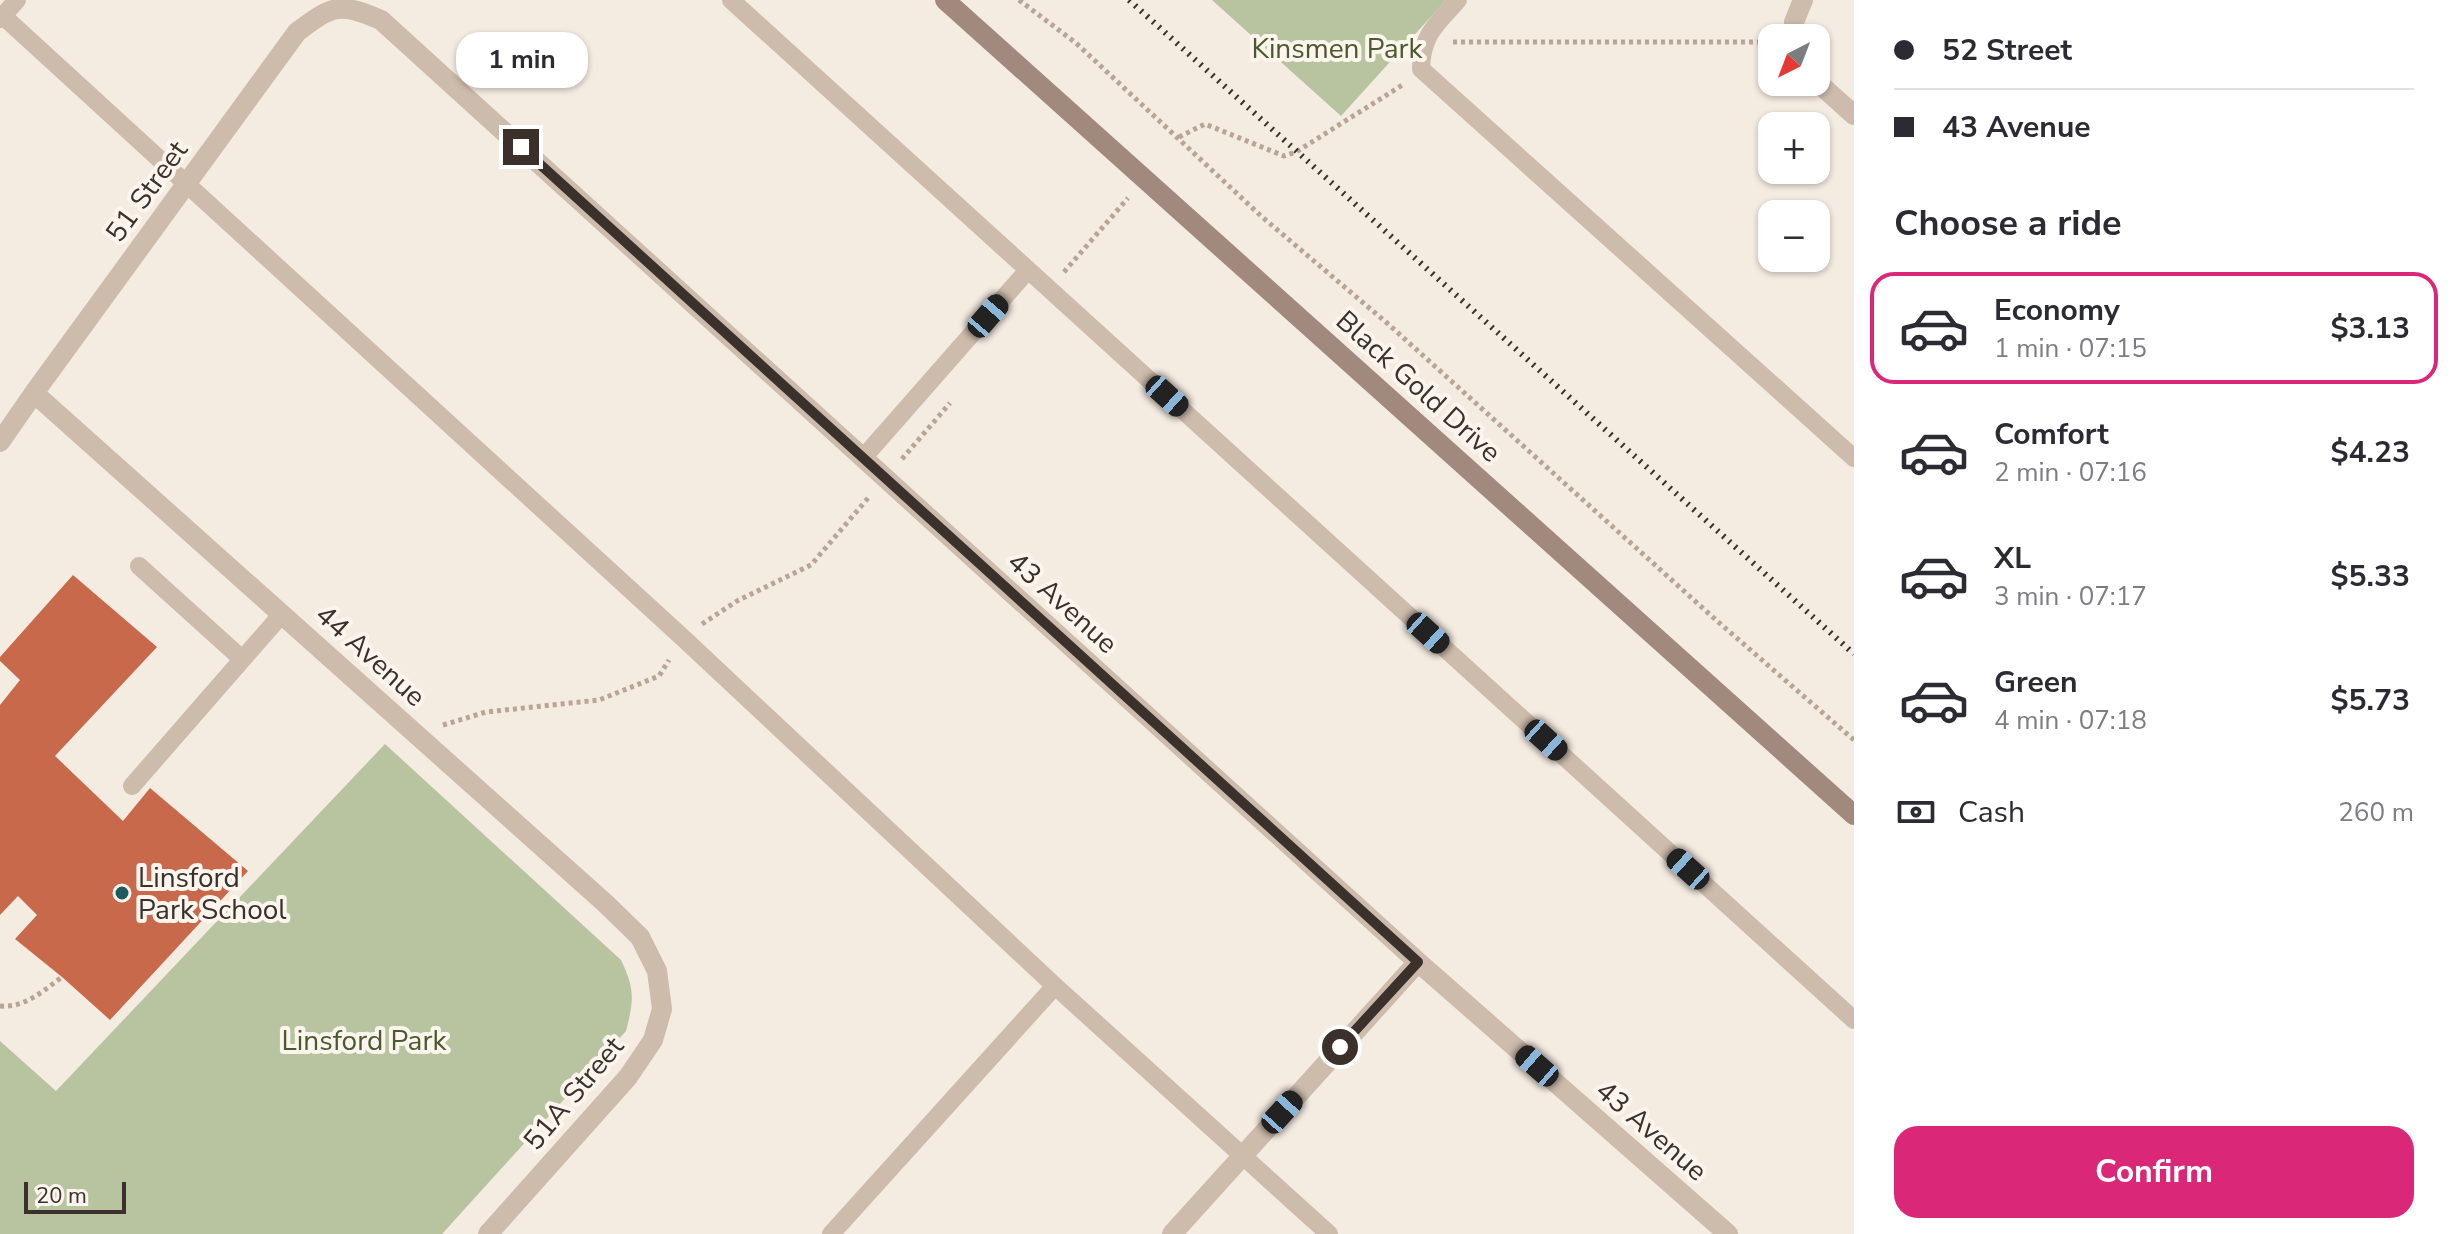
<!DOCTYPE html>
<meta charset="utf-8">
<style>
body{margin:0;font-family:"Nunito Sans",sans-serif;background:#f2f2f3;color:#2b2b33;height:100vh;display:flex;flex-direction:column;font-size:30px;white-space:nowrap}
*{box-sizing:border-box;margin:0}
p{font-size:26px;color:#7c7c81}
.icon{flex:none;width:44px;height:44px;fill:none;stroke:currentColor;stroke-width:2;stroke-linecap:round;stroke-linejoin:round}
.map{position:relative;flex:1;overflow:hidden}
.panel{display:flex;flex-direction:column;background:#fff;width:600px}
.panel>*{flex:none}
.hud{display:grid;align-content:center;height:176px;padding:0 40px;background:#fff}
.needle{width:52px;rotate:222deg}
.buttons{position:absolute;left:1758px;top:24px;display:grid;gap:16px}
.buttons a{display:grid;place-items:center;width:72px;height:72px;border-radius:16px;background:#fff;box-shadow:0 2px 6px #0004;font-size:40px}
.scale{position:absolute;left:24px;bottom:20px;width:102px;box-sizing:border-box;padding-left:8px;border:4px solid #3b302b;border-top:0;font-size:22px;line-height:28px;white-space:nowrap;color:#3b302b;-webkit-text-stroke:6px #fbf5ee;paint-order:stroke}
.end{position:absolute;width:36px;height:36px;margin:-18px;border:10px solid #3b302b;background:#fff;box-shadow:0 0 0 4px #fff}
.from{border-radius:50%}
.bubble{position:absolute;height:56px;border-radius:24px;background:#fff;box-shadow:0 2px 6px #0004;font-size:26px;font-weight:700;line-height:56px;text-align:center}
.car{position:absolute;width:24px;height:48px;margin:-24px -12px;border-radius:10px;box-shadow:0 0 6px 2px #0007;background:linear-gradient(#222 24%,#8ab4d8 0 40%,#222 0 76%,#8ab4d8 0 86%,#222 0)}
.hud b{display:flex;align-items:center;gap:28px;height:76px;font-size:30px}
.hud b+b{border-top:2px solid #e1e1e2}
.hud i{width:20px;height:20px;background:#2b2b33}
ul{padding:0;list-style:none}
li{display:flex;align-items:center;gap:24px;height:112px;margin:0 16px 12px;padding:0 24px;border:4px solid transparent;border-radius:24px}
li div{flex:1}
li b{display:block;font-size:30px}
li em{font-style:normal;font-weight:700}
li.on{border-color:#db2777}
li>.icon{width:72px;height:72px;stroke-width:1.5}
h2{padding:0 40px;font-size:36px;line-height:96px}
.pay{display:flex;align-items:center;gap:20px;height:88px;padding:0 40px;font-size:30px}
.pay p{margin-inline-start:auto}
.action{display:flex;gap:16px;margin-top:auto;padding:16px 40px}
.action a{flex:1;height:92px;border-radius:24px;background:#db2777;color:#fff;font-size:32px;font-weight:700;line-height:92px;text-align:center}
main{display:flex;flex:1;min-height:0}
.map>svg:first-child{display:block}
.green{fill:#b8c4a0}
.building{fill:#c8694b}
.lines{fill:none;stroke-linecap:round;stroke-linejoin:round}
.path{stroke:#b9a596;stroke-width:5;stroke-dasharray:4 4;stroke-linecap:butt}
.service{stroke:#cdbbac;stroke-width:18}
.minor{stroke:#cdbbac;stroke-width:20}
.secondary{stroke:#a18a7d;stroke-width:20}
.rail{stroke:#3b302b;stroke-width:6;stroke-dasharray:2 6;stroke-linecap:butt}
.route{stroke:#3b302b;stroke-width:10}
.poi-dot{fill:#1f5a5e;stroke:#fbf5ee;stroke-width:3}
.labels{text-anchor:middle;stroke-width:8;stroke-linejoin:round;paint-order:stroke}
.park-label{font-size:28px;fill:#4a5a2e;stroke:#fbf5ee}
.street-label{font-size:28px;fill:#3b302b;stroke:#fbf5ee}
.poi-label{font-size:28px;fill:#3b302b;stroke:#fbf5ee;text-anchor:start}
</style>
<main>
<div class="map">
<svg width="1854" height="1234" viewBox="0 0 1854 1234">
<rect width="100%" height="100%" fill="#f4ebe1"/>
<path class="green" d="M1212 0H1446L1341 116Z
M385 744 621 960C635 989 634 1000 626 1031L442 1234H0V1041L56 1091Z"/>
<path class="building" d="M73 575 157 647 55 756 123 821 150 788 248 871 110 1020 62 977 15 939 37 915 18 896 0 915V705L20 680 0 661V657Z"/>
<g class="lines">
<path class="path" d="M1019 0 1076 43 1261 216 1387 323 1716 620 1854 740
M1453 42H1771
M1179 137 1205 124 1284 156 1296 152 1404 84
M1064 272 1128 198
M902 459 950 403
M702 624 737 601 811 565 869 497
M443 725 486 712 599 700 659 676 669 660
M0 1006C25 1008 43 991 62 977"/>
<path class="service" d="M731 0 1854 1020
M1458 0C1436 25 1422 34 1421 69L1854 458
M3 16 682 637 1055 986 1329 1234
M0 19 17 0
M863 458 1028 270
M139 566 242 659
M132 786 282 614
M831 1234 1055 986"/>
<path class="minor" d="M1795 38 1794 22 1803 0
M1816 81 1854 115
M34 393 605 903 640 937 657 971 662 1009 653 1040 628 1077 488 1234
M0 442 34 393 297 32C333 5 339 2 381 20L1418 962 1728 1234
M1172 1234 1418 962"/>
<path class="secondary" d="M945 0 1854 815"/>
<path class="rail" d="M1129 0 1854 654"/>
</g>
<g class="lines">
<path class="route" d="M521 147 1418 962 1340 1047"/>
</g>
<circle class="poi-dot" cx="122" cy="893" r="8"/>
<g class="labels">
<g class="park-label">
<text x="1337" y="58">Kinsmen Park</text>
<text x="364" y="1050">Linsford Park</text>
</g>
<g class="street-label">
<text transform="translate(146 191) rotate(-54)" y="10">51 Street</text>
<text transform="translate(1419 386) rotate(42)" y="10">Black Gold Drive</text>
<text transform="translate(1063 602) rotate(42)" y="10">43 Avenue</text>
<text transform="translate(371 655) rotate(42)" y="10">44 Avenue</text>
<text transform="translate(573 1093) rotate(-50)" y="10">51A Street</text>
<text transform="translate(1652 1130) rotate(41)" y="10">43 Avenue</text>
</g>
<g class="poi-label">
<text x="138" y="887">Linsford<tspan x="138" dy="32">Park School</tspan></text>
</g>
</g>
</svg>
<div class="buttons">
<a><svg class="needle" viewBox="-14 -14 28 28"><path d="M0-13l5 13h-10z" fill="#e53935"/><path d="M0 13l5-13h-10z" fill="#7c7c81"/></svg></a>
<a>+</a>
<a>−</a>
</div>
<div class="scale">20 m</div>
<i class="end from" style="left:1340px;top:1047px"></i>
<i class="end" style="left:521px;top:147px"></i>
<div class="bubble" style="left:456px;top:32px;width:132px">1 min</div>
<i class="car" style="left:988px;top:316px;rotate:41deg"></i>
<i class="car" style="left:1167px;top:396px;rotate:132deg"></i>
<i class="car" style="left:1428px;top:633px;rotate:132deg"></i>
<i class="car" style="left:1546px;top:740px;rotate:132deg"></i>
<i class="car" style="left:1688px;top:869px;rotate:312deg"></i>
<i class="car" style="left:1537px;top:1066px;rotate:311deg"></i>
<i class="car" style="left:1282px;top:1112px;rotate:42deg"></i>
</div>
<section class="panel">
<div class="hud">
<b><i class="from"></i>52 Street</b>
<b><i></i>43 Avenue</b>
</div>
<h2>Choose a ride</h2>
<ul>
<li class="on"><svg class="icon" aria-label="car" viewBox="0 0 24 24"><path d="M5 17H2v-5l4-1 3-4h7l3 4 3 1v5h-3M9 17h6M6 11h13"/><circle cx="7" cy="17" r="2"/><circle cx="17" cy="17" r="2"/></svg><div><b>Economy</b><p>1 min · 07:15</p></div><em>$3.13</em></li>
<li><svg class="icon" aria-label="car" viewBox="0 0 24 24"><path d="M5 17H2v-5l4-1 3-4h7l3 4 3 1v5h-3M9 17h6M6 11h13"/><circle cx="7" cy="17" r="2"/><circle cx="17" cy="17" r="2"/></svg><div><b>Comfort</b><p>2 min · 07:16</p></div><em>$4.23</em></li>
<li><svg class="icon" aria-label="car" viewBox="0 0 24 24"><path d="M5 17H2v-5l4-1 3-4h7l3 4 3 1v5h-3M9 17h6M6 11h13"/><circle cx="7" cy="17" r="2"/><circle cx="17" cy="17" r="2"/></svg><div><b>XL</b><p>3 min · 07:17</p></div><em>$5.33</em></li>
<li><svg class="icon" aria-label="car" viewBox="0 0 24 24"><path d="M5 17H2v-5l4-1 3-4h7l3 4 3 1v5h-3M9 17h6M6 11h13"/><circle cx="7" cy="17" r="2"/><circle cx="17" cy="17" r="2"/></svg><div><b>Green</b><p>4 min · 07:18</p></div><em>$5.73</em></li>
</ul>
<div class="pay"><svg class="icon" aria-label="cash" viewBox="0 0 24 24"><path d="M3 7h18v10H3z"/><circle cx="12" cy="12" r="2"/></svg>Cash<p>260 m</p></div>
<div class="action"><a>Confirm</a></div>
</section>
</main>
